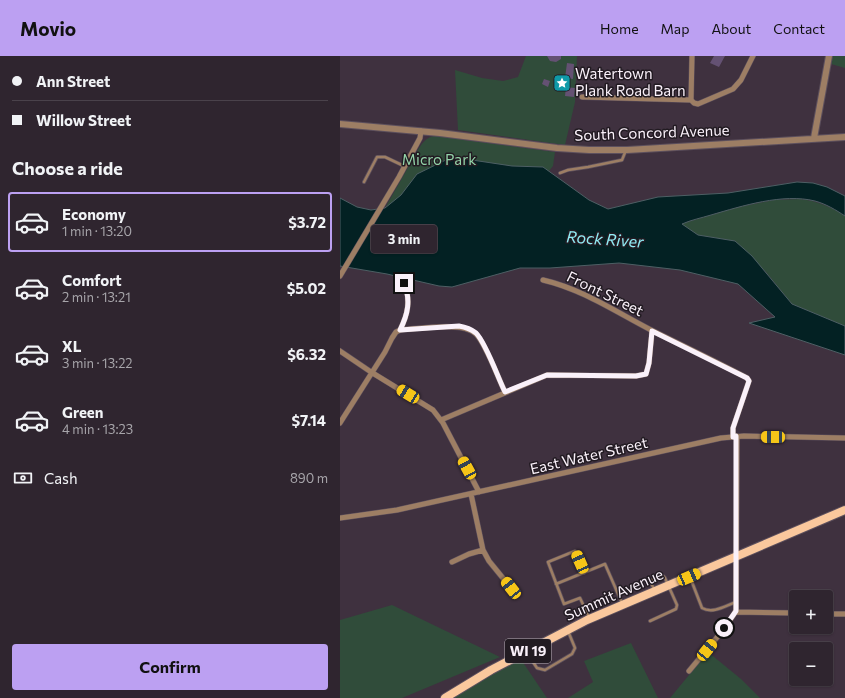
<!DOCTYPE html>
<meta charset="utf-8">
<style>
body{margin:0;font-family:Commissioner,sans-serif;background:#372d37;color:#f1f3f6;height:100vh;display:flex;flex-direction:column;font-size:15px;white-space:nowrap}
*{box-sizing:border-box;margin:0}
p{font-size:13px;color:#a7a5aa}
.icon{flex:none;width:22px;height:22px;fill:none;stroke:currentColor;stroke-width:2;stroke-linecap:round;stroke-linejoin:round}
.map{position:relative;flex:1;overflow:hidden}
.details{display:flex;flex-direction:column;background:#2f252f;width:340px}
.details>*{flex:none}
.top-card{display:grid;align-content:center;height:88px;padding:0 12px;background:#2f252f}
.fabs{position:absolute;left:449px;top:534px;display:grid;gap:8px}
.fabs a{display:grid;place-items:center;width:44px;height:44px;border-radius:4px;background:#2f252f;box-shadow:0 1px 3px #0004,0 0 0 1px #4a424b;font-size:20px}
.end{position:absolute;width:18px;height:18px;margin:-9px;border:5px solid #faf1fa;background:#111;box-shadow:0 0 0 2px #111}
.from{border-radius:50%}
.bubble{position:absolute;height:28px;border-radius:4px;background:#2f252f;box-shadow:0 1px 3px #0004,0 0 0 1px #4a424b;font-size:13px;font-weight:700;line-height:28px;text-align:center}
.car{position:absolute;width:12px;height:24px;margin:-12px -6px;border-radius:5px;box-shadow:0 0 3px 1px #0007;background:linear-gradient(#f5c518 24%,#345 0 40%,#f5c518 0 76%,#345 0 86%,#f5c518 0)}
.top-card b{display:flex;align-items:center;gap:14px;height:38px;font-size:15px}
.top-card b+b{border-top:1px solid #4a424b}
.top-card i{width:10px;height:10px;background:#f1f3f6}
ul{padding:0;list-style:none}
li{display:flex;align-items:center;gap:12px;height:60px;margin:0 8px 6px;padding:0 4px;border:2px solid transparent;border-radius:4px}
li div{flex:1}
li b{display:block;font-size:15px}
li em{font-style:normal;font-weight:700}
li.selected{border-color:#bca0f2}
li>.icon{width:36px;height:36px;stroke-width:1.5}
h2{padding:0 12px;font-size:18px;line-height:48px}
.pay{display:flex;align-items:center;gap:10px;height:44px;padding:0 12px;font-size:15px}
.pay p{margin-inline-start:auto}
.cta{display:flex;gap:8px;margin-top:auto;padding:8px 12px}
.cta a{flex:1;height:46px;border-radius:4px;background:#bca0f2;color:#111;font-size:16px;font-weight:700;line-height:46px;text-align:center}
header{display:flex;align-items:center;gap:24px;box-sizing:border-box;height:56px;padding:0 20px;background:#bca0f2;color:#111}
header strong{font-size:19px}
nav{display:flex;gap:22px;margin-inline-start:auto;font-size:14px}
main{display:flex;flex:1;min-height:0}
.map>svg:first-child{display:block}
.green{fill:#304c3a}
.water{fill:#032123;stroke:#4d5f64}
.building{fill:#645173}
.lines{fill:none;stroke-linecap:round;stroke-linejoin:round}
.service-casing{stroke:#5d505d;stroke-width:4}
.minor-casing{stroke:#5d505d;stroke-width:6}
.tertiary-casing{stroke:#5d505d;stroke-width:8}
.primary-casing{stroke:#5d505d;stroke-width:10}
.service{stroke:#9d7e64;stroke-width:2.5}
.minor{stroke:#9d7e64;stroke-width:5}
.tertiary{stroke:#9d7e64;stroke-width:6}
.primary{stroke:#fac89d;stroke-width:8}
.route{stroke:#faf1fa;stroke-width:5}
.labels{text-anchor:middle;stroke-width:3;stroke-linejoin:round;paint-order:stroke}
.shield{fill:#221b22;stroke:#b9b1b9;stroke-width:1}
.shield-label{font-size:14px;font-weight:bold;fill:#faf1fa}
.poi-label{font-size:15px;fill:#faf1fa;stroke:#221b22;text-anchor:start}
.street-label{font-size:15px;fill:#faf1fa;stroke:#221b22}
.park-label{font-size:15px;fill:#93d3a8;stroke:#221b22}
.water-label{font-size:16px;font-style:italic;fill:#91ecf5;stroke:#221b22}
</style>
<header>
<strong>Movio</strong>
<nav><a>Home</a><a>Map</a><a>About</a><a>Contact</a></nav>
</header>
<main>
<section class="details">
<div class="top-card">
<b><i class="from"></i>Ann Street</b>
<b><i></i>Willow Street</b>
</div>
<h2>Choose a ride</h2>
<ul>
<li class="selected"><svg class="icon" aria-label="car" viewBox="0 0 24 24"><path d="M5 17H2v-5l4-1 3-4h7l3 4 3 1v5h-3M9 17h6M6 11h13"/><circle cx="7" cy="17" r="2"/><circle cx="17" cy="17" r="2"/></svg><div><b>Economy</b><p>1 min · 13:20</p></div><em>$3.72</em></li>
<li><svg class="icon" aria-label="car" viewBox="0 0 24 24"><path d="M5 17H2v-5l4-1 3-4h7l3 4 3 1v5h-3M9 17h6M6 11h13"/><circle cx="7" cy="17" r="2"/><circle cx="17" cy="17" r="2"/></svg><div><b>Comfort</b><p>2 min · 13:21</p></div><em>$5.02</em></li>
<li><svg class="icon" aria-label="car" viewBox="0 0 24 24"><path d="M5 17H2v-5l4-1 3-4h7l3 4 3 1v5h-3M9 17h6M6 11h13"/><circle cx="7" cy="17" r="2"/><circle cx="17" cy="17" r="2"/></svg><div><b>XL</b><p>3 min · 13:22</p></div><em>$6.32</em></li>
<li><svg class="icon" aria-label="car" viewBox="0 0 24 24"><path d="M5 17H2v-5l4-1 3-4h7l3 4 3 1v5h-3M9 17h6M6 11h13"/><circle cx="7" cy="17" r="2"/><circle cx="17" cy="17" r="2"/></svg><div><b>Green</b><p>4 min · 13:23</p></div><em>$7.14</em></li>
</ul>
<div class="pay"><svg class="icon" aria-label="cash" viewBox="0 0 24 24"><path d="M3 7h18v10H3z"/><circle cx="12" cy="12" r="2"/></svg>Cash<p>890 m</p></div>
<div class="cta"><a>Confirm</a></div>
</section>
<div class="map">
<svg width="505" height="642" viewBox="0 0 505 642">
<rect width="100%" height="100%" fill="#3f313f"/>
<path class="green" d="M186 0H237L235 46 225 89 118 74 115 14 142 22 163 25 178 21Z
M493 0H505V12L491 8Z
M95 80 215 96 213 110 205 120 45 152 79 92C84 85 87 81 95 80Z
M460 143C478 145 491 151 505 160V270L452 248 426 216 395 185 358 179 341 168 399 151 434 144Z
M52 549 160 601 62 642H0V564Z
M291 587 318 642H228L253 626 244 605Z
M368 596 401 623 420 642H330Z
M180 602 207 642H110Z"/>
<path class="water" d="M112 101 172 110 203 111 249 144 268 153 318 141 388 137 457 126 473 127 487 131 505 140V160C496 154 486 148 475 145 443 137 402 150 371 159 361 162 351 164 342 168L358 179 395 185 412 200 452 248 505 270V299L409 267 435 261 398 228 340 214 279 207 210 212H180L112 231 99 230 47 218 0 210V142L17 151 31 154 45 152 61 139 77 118Z"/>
<path class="building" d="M207 0H221V3L216 6 210 5Z
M374 0H385L379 11 370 7Z
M227 7 234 8 233 23 225 22Z
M204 23 210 25 208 31 202 28Z
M226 31 235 32 234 41 225 40Z"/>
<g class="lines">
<g class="service-casing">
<path id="service" d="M220 117 228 114 248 111 282 104 286 94
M24 126 37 101H45L64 110
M244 517 235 495 208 506 224 548 240 542 249 561
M350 521 362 552C373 558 385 550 396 546
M216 528 265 508 282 547
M310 565 336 553 337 549 325 522 323 520 312 524 311 527 314 533
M187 597 197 612 205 614 232 598 235 592 228 575"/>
</g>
<g class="minor-casing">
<path id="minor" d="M242 41 351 44
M351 44 354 47 358 48 393 33 401 24 413 0
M351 44 352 0
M0 220 59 121 80 82 81 75
M203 224C242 233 276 256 311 274 343 290 375 305 407 322L409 325 393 372V381
M60 274C68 258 71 244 64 227
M0 295 31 316 93 354 103 367 139 436
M101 364 207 319 296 320 306 318 309 307 312 275
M0 367 45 296 52 282 56 276 60 274C78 273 123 265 136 278 146 288 158 322 165 336
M131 438 143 494 149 505 171 532
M0 462 57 454 381 382 404 380 505 382
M112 506 129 498 143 494
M395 556 456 557
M486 558H505
M349 615 384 573 396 555 397 380"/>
</g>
<g class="tertiary-casing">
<path id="tertiary" d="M0 68 100 77 217 92 249 94H287L505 81
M474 82 489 0"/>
</g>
<g class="primary-casing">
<path id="primary" d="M105 642 151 614 247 564 505 454"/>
</g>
<use href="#service" class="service"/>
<use href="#minor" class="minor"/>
<use href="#tertiary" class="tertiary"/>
<use href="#primary" class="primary"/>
</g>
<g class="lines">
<path class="route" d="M64 227C71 244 68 258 60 274L119 270C125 271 131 273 136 277 146 287 158 322 165 336L207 319 296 320 306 318 309 307 312 275 407 322 409 325 393 372V381L396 380V555L384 572"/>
</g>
<defs>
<g id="sight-square" transform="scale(0.9)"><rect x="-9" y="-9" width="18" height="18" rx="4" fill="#0f9aa8" stroke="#221b22"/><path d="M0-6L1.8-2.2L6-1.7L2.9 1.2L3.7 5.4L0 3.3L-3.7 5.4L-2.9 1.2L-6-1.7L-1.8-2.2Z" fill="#fff"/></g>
</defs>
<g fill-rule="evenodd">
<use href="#sight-square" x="222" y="27"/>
</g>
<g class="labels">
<rect class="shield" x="165" y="583" width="46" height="24" rx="3"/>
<g class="shield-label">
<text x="188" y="600">WI 19</text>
</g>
<g class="poi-label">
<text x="235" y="23">Watertown<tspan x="235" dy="17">Plank Road Barn</tspan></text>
</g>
<g class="street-label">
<text transform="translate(312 77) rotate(-2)" y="5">South Concord Avenue</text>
<text transform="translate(265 238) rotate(26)" y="5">Front Street</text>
<text transform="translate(249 400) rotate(-13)" y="5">East Water Street</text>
<text transform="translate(274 539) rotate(-24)" y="5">Summit Avenue</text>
</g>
<g class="park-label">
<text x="99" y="109">Micro Park</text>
</g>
<g class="water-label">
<text transform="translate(265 183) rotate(4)" y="6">Rock River</text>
</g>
</g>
</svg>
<div class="fabs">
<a>+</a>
<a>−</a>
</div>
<i class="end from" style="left:384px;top:572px"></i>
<i class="end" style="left:64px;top:227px"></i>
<div class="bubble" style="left:31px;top:169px;width:66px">3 min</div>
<i class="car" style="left:68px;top:338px;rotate:301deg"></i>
<i class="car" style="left:433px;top:381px;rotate:271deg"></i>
<i class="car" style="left:127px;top:412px;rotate:331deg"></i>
<i class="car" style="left:240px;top:506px;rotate:336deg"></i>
<i class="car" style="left:349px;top:521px;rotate:67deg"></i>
<i class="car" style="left:171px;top:532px;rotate:322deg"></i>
<i class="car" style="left:367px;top:594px;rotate:39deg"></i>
</div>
</main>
